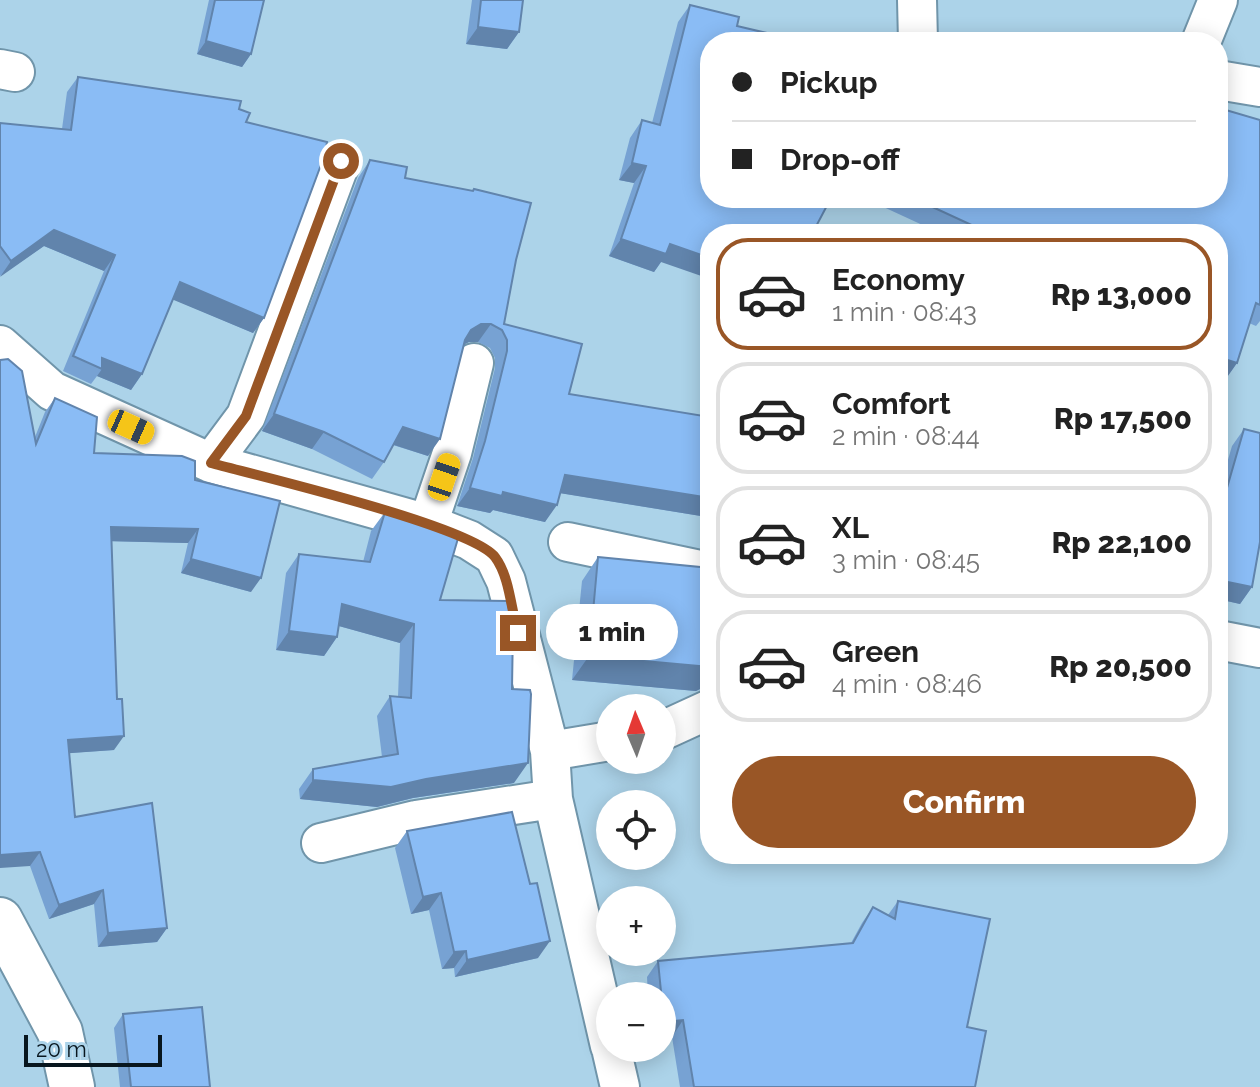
<!DOCTYPE html>
<meta charset="utf-8">
<style>
body{margin:0;font-family:Raleway,sans-serif;background:#f6f6f6;color:#222;height:100vh;display:flex;flex-direction:column;font-size:30px;white-space:nowrap}
*{box-sizing:border-box;margin:0}
p{font-size:26px;color:#767676}
.icon{flex:none;width:44px;height:44px;fill:none;stroke:currentColor;stroke-width:2;stroke-linecap:round;stroke-linejoin:round}
.map{position:relative;flex:1;overflow:hidden}
.panel{position:absolute;left:700px;top:224px;width:528px;height:640px;display:flex;flex-direction:column;background:#fff;border-radius:32px;box-shadow:0 4px 20px #0003}
.panel>*{flex:none}
.top-card{position:absolute;left:700px;top:32px;width:528px;height:176px;border-radius:32px;box-shadow:0 4px 20px #0003;display:grid;align-content:center;height:176px;padding:0 32px;background:#fff}
.needle{width:52px;rotate:358deg}
.fabs{position:absolute;left:596px;top:694px;display:grid;gap:16px}
.fabs a{display:grid;place-items:center;width:80px;height:80px;border-radius:50%;background:#fff;box-shadow:0 4px 20px #0003;font-size:40px}
.scale{position:absolute;left:24px;bottom:20px;width:138px;box-sizing:border-box;padding-left:8px;border:4px solid #08161e;border-top:0;font-size:22px;line-height:28px;white-space:nowrap;color:#08161e;-webkit-text-stroke:6px #acd3e9;paint-order:stroke}
.end{position:absolute;width:36px;height:36px;margin:-18px;border:10px solid #995626;background:#fff;box-shadow:0 0 0 4px #fff}
.from{border-radius:50%}
.bubble{position:absolute;height:56px;border-radius:28px;background:#fff;box-shadow:0 4px 20px #0003;font-size:26px;font-weight:800;line-height:56px;text-align:center}
.car{position:absolute;width:24px;height:48px;margin:-24px -12px;border-radius:10px;box-shadow:0 0 6px 2px #0007;background:linear-gradient(#f5c518 24%,#345 0 40%,#f5c518 0 76%,#345 0 86%,#f5c518 0)}
.top-card b{display:flex;align-items:center;gap:28px;height:76px;font-size:30px}
.top-card b+b{border-top:2px solid #e0e0e0}
.top-card i{width:20px;height:20px;background:#222}
ul{padding:14px 0 0;list-style:none}
li{display:flex;align-items:center;gap:24px;height:112px;margin:0 16px 12px;padding:0 16px;border:4px solid #e0e0e0;border-radius:32px}
li div{flex:1}
li b{display:block;font-size:30px}
li em{font-style:normal;font-weight:800}
li.current{border-color:#995626}
li>.icon{width:72px;height:72px;stroke-width:1.5}
.button{display:flex;gap:16px;margin-top:auto;padding:16px 32px}
.button a{flex:1;height:92px;border-radius:48px;background:#995626;color:#fff;font-size:32px;font-weight:800;line-height:92px;text-align:center}
.map>svg:first-child{display:block}
.lines{fill:none;stroke-linecap:round;stroke-linejoin:round}
.street-casing{stroke:#7095aa;stroke-width:42}
.secondary-casing{stroke:#7095aa;stroke-width:48}
.street{stroke:#fff;stroke-width:38}
.secondary{stroke:#fff;stroke-width:44}
.wall{fill:#77a2d3}
.shaded-wall{fill:#6184ac}
.building{fill:#8abcf5;stroke:#6184ac;stroke-width:2}
.route{stroke:#995626;stroke-width:10}
</style>
<div class="map">
<svg width="1260" height="1087" viewBox="0 0 1260 1087">
<rect width="100%" height="100%" fill="#acd3e9"/>
<g class="lines">
<g class="street-casing">
<path id="street" d="M917 0 918 42
M1201 42 1218 0
M0 69 15 72
M1218 80 1260 87
M0 345 52 391 211 463 428 524 469 540 494 556 506 581 550 751 553 799 610 1046
M211 463 246 416 341 161
M428 524 452 453 474 363
M568 542 710 572
M1218 640 1260 648
M662 731 710 709
M550 751 610 741
M321 843 416 820 553 799
M611 1048 620 1087"/>
</g>
<g class="secondary-casing">
<path id="secondary" d="M0 920 60 1032 72 1087"/>
</g>
<use href="#street" class="street"/>
<use href="#secondary" class="secondary"/>
</g>
<path class="wall" d="M209 0H264L251 54 242 67 197 54Z
M472 0H523L519 32 507 49 466 44Z
M690 5 710 42 661 262 654 272 609 256 634 183 619 180 630 138 642 120 652 123 678 22Z
M78 77 239 109 246 122 264 318 253 333 173 299 142 374 131 390 97 376 91 384 63 371 104 271 44 246 0 276V123L62 129 67 92Z
M1260 120V321L1256 326 1249 323 1237 363 1225 380 1218 378V234H942L864 198H1218Z
M370 160 405 178 473 191 474 189 516 260 504 324 569 394 710 417V514L707 517 560 493 545 522 493 510 490 513 457 506 473 458 495 368V358L490 348 478 342H469L464 344 428 456 393 445 384 462 372 479 312 449 262 431 358 178Z
M55 398 94 453 195 480 251 592 181 573 188 543 111 541 114 750 69 753 75 817 167 928 157 942 98 947 94 904 49 919 30 866 35 437 45 412Z
M1244 429 1252 587 1240 604 1218 599V494L1232 446Z
M385 512 440 600 512 689 514 783 413 798 377 807 300 799 299 789 313 769 382 757 377 716 390 696 398 697 400 643 339 626 337 637 324 656 276 650 286 573 299 554 363 562 371 531Z
M598 557 700 689 696 691 572 680 582 581Z
M407 831 538 958 455 977 454 968 442 969 429 910 411 914 395 848Z
M898 901 967 1027 975 1087H680L672 1037 662 1038V996H648L647 977 658 961 851 943 862 923 873 907 888 915Z
M123 1014 210 1087H120L114 1028Z"/>
<path class="shaded-wall" d="M478 27 519 32 507 49 466 44Z
M206 41 251 54 242 67 197 54Z
M632 163 646 166 634 183 619 180Z
M54 230 115 255 104 271 44 246 0 277 11 261Z
M621 239 670 244 710 258V279L661 262 654 272 609 256Z
M180 282 264 318 253 333 169 298Z
M481 324H491L478 342H469L459 347 471 330Z
M1218 357 1237 363 1225 380 1218 378Z
M102 358 142 374 131 390 97 376 102 369Z
M274 414 324 432 312 449 262 431Z
M403 427 440 439 428 456 391 444Z
M565 475 710 498V514L707 517 553 492Z
M470 488 503 492 557 505 545 522 493 510 490 513 457 506Z
M111 527 198 529 188 543 101 541Z
M191 559 261 578 251 592 181 573Z
M1218 580 1252 587 1240 604 1218 599Z
M342 604 414 624 400 643 328 623Z
M289 631 337 637 324 656 276 650Z
M589 656 710 667V675L700 689 696 691 572 680Z
M124 736 114 750 58 754 68 740Z
M528 763 514 783 413 798 377 807 300 799 313 780Z
M40 852 30 866 0 868V855Z
M103 890 94 904 49 919 59 905Z
M441 893 429 910 411 914 423 897Z
M167 928 157 942 98 947 108 933Z
M550 941 538 958 455 977 467 960Z
M466 951 454 968 442 969 454 952Z
M683 1020 672 1037 662 1038V1025L664 1022Z"/>
<path class="building" d="M215 0H264L251 54 206 41Z
M481 0H523L519 32 478 27Z
M690 5 739 17 737 26 805 42H710V198H831L812 234H710V258L670 244 666 254 621 239 646 166 632 163 642 120 660 125Z
M78 77 241 101 239 109 250 113 246 122 327 142 325 154 264 318 180 282 142 374 102 358V369L73 356 115 255 54 230 11 261 0 246V123L71 130Z
M1219 108 1260 120V305L1256 303 1237 363 1218 357V234H991L913 198H1218Z
M370 160 407 167 405 178 473 191 474 189 531 203 516 260 504 324 582 344 569 394 710 417V498L565 475 557 505 503 492 502 496 470 488 485 441 507 351V340L502 330 491 324H481L471 330 465 340 440 439 403 427 384 462 324 432 274 414Z
M8 359 22 371 36 444 55 398 97 417 94 453 182 456 195 461V480L280 501 261 578 191 559 198 529 111 527 117 699H122L124 736 68 740 75 817 152 803 167 928 108 933 103 890 59 905 40 852 0 855V360Z
M1244 429 1260 433V542L1252 587 1218 580V519Z
M385 512 459 535 440 600 507 601 513 625 512 689 530 690 531 694 528 763 426 779 391 787 313 780V769L398 754 390 696 411 698 414 624 342 604 337 637 289 631 299 554 370 562Z
M598 557 710 568V667L589 656Z
M512 812 530 884 537 883 550 941 467 960 466 951 454 952 441 893 423 897 407 831Z
M898 901 990 919 967 1027 986 1031 975 1087H694L683 1020 664 1022 658 961 853 943 873 907 895 919Z
M202 1007 210 1087H131L123 1014Z"/>
<g class="lines">
<path class="route" d="M341 161 246 416 211 463C259 476 471 526 495 557 510 577 511 610 518 633"/>
</g>
</svg>
<div class="fabs">
<a><svg class="needle" viewBox="-14 -14 28 28"><path d="M0-13l5 13h-10z" fill="#e53935"/><path d="M0 13l5-13h-10z" fill="#767676"/></svg></a>
<a><svg class="icon" aria-label="locate" viewBox="0 0 24 24"><circle cx="12" cy="12" r="6"/><path d="M12 2v4M12 18v4M2 12h4M18 12h4"/></svg></a>
<a>+</a>
<a>−</a>
</div>
<div class="scale">20 m</div>
<i class="end from" style="left:341px;top:161px"></i>
<i class="end" style="left:518px;top:633px"></i>
<div class="bubble" style="left:546px;top:604px;width:132px">1 min</div>
<i class="car" style="left:131px;top:427px;rotate:114deg"></i>
<i class="car" style="left:444px;top:477px;rotate:19deg"></i>
<div class="top-card">
<b><i class="from"></i>Pickup</b>
<b><i></i>Drop-off</b>
</div>
<section class="panel">
<ul>
<li class="current"><svg class="icon" aria-label="car" viewBox="0 0 24 24"><path d="M5 17H2v-5l4-1 3-4h7l3 4 3 1v5h-3M9 17h6M6 11h13"/><circle cx="7" cy="17" r="2"/><circle cx="17" cy="17" r="2"/></svg><div><b>Economy</b><p>1 min · 08:43</p></div><em>Rp 13,000</em></li>
<li><svg class="icon" aria-label="car" viewBox="0 0 24 24"><path d="M5 17H2v-5l4-1 3-4h7l3 4 3 1v5h-3M9 17h6M6 11h13"/><circle cx="7" cy="17" r="2"/><circle cx="17" cy="17" r="2"/></svg><div><b>Comfort</b><p>2 min · 08:44</p></div><em>Rp 17,500</em></li>
<li><svg class="icon" aria-label="car" viewBox="0 0 24 24"><path d="M5 17H2v-5l4-1 3-4h7l3 4 3 1v5h-3M9 17h6M6 11h13"/><circle cx="7" cy="17" r="2"/><circle cx="17" cy="17" r="2"/></svg><div><b>XL</b><p>3 min · 08:45</p></div><em>Rp 22,100</em></li>
<li><svg class="icon" aria-label="car" viewBox="0 0 24 24"><path d="M5 17H2v-5l4-1 3-4h7l3 4 3 1v5h-3M9 17h6M6 11h13"/><circle cx="7" cy="17" r="2"/><circle cx="17" cy="17" r="2"/></svg><div><b>Green</b><p>4 min · 08:46</p></div><em>Rp 20,500</em></li>
</ul>
<div class="button"><a>Confirm</a></div>
</section>
</div>
